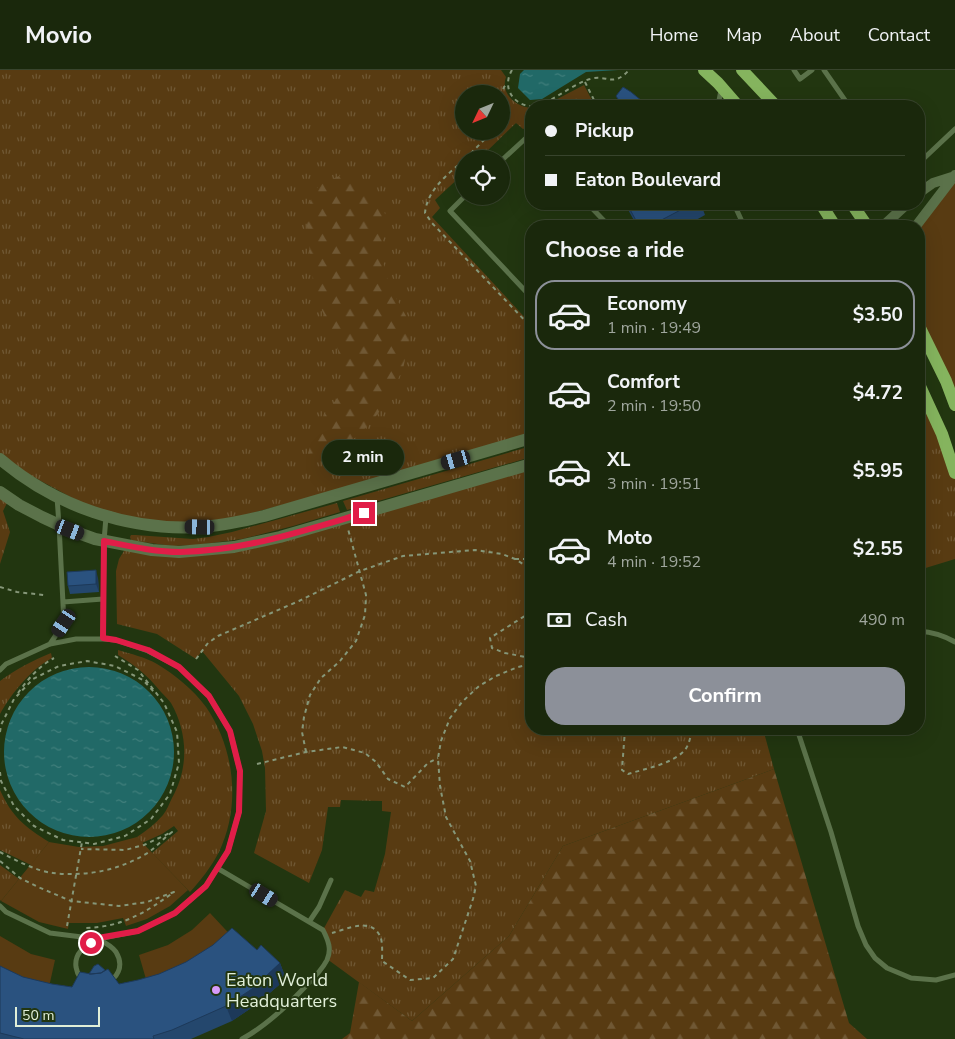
<!DOCTYPE html>
<meta charset="utf-8">
<style>
body{margin:0;font-family:"Nunito Sans",sans-serif;background:#233015;color:#f1f3f6;height:100vh;display:flex;flex-direction:column;font-size:19px;white-space:nowrap}
*{box-sizing:border-box;margin:0}
p{font-size:16px;color:#9fa69d}
.icon{flex:none;width:28px;height:28px;fill:none;stroke:currentColor;stroke-width:2;stroke-linecap:round;stroke-linejoin:round}
.map{position:relative;flex:1;overflow:hidden}
.side{position:absolute;left:525px;top:150px;width:400px;height:515px;display:flex;flex-direction:column;background:#1a280c;border-radius:20px;box-shadow:0 5px 20px #0002,0 0 0 1px #38442d}
.side>*{flex:none}
.guide{position:absolute;left:525px;top:30px;width:400px;height:110px;border-radius:20px;box-shadow:0 5px 20px #0002,0 0 0 1px #38442d;display:grid;align-content:center;height:110px;padding:0 20px;background:#1a280c}
.needle{width:32px;rotate:227deg}
.controls{position:absolute;left:455px;top:15px;display:grid;gap:10px}
.controls a{display:grid;place-items:center;width:55px;height:55px;border-radius:50%;background:#1a280c;box-shadow:0 5px 20px #0002,0 0 0 1px #38442d;font-size:25px}
.scale{position:absolute;left:15px;bottom:12px;width:85px;box-sizing:border-box;padding-left:5px;border:2px solid #e1efd8;border-top:0;font-size:14px;line-height:18px;white-space:nowrap;color:#e1efd8;-webkit-text-stroke:4px #223610;paint-order:stroke}
.end{position:absolute;width:22px;height:22px;margin:-11px;border:6px solid #e11d48;background:#fff;box-shadow:0 0 0 2px #fff}
.from{border-radius:50%}
.bubble{position:absolute;height:35px;border-radius:18px;background:#1a280c;box-shadow:0 5px 20px #0002,0 0 0 1px #38442d;font-size:16px;font-weight:700;line-height:35px;text-align:center}
.car{position:absolute;width:15px;height:30px;margin:-15px -8px;border-radius:6px;box-shadow:0 0 4px 1px #0007;background:linear-gradient(#222 24%,#8ab4d8 0 40%,#222 0 76%,#8ab4d8 0 86%,#222 0)}
.guide b{display:flex;align-items:center;gap:18px;height:48px;font-size:19px}
.guide b+b{border-top:1px solid #38442d}
.guide i{width:12px;height:12px;background:#f1f3f6}
ul{padding:0;list-style:none}
li{display:flex;align-items:center;gap:15px;height:70px;margin:0 10px 8px;padding:0 10px;border:2px solid transparent;border-radius:20px}
li div{flex:1}
li b{display:block;font-size:19px}
li em{font-style:normal;font-weight:700}
li.on{border-color:#8c9099}
li>.icon{width:45px;height:45px;stroke-width:1.5}
h2{padding:0 20px;font-size:22px;line-height:60px}
.pay{display:flex;align-items:center;gap:12px;height:55px;padding:0 20px;font-size:19px}
.pay p{margin-inline-start:auto}
.cta{display:flex;gap:10px;margin-top:auto;padding:10px 20px}
.cta a{flex:1;height:58px;border-radius:20px;background:#8c9099;color:#fff;font-size:20px;font-weight:700;line-height:58px;text-align:center}
header{display:flex;align-items:center;gap:30px;box-sizing:border-box;height:70px;padding:0 25px;background:#1a280c;border-bottom:1px solid #38442d}
header strong{font-size:24px}
nav{display:flex;gap:28px;margin-inline-start:auto;font-size:18px}
.map>svg:first-child{display:block}
.grass{fill:url(#grass-tufts);fill-rule:evenodd}
.forest{fill:url(#forest-firs)}
.green{fill:#583b12}
.water{fill:url(#water-ripples)}
.lines{fill:none;stroke-linecap:round;stroke-linejoin:round}
.path{stroke:#869779;stroke-width:2;stroke-dasharray:4 4;stroke-linecap:butt}
.service{stroke:#5b724a;stroke-width:5}
.minor{stroke:#5b724a;stroke-width:10}
.tertiary{stroke:#5b724a;stroke-width:12}
.primary{stroke:#85b45e;stroke-width:12}
.wall{fill:#24476d}
.shaded-wall{fill:#1d3959}
.building{fill:#2a527f;stroke:#1d3959}
.route{stroke:#e11d48;stroke-width:6}
.poi-dot{fill:#d79bf9;stroke:#223610;stroke-width:2}
.labels{text-anchor:middle;stroke-width:4;stroke-linejoin:round;paint-order:stroke}
.poi-label{font-size:18px;fill:#e1efd8;stroke:#223610;text-anchor:start}
</style>
<header>
<strong>Movio</strong>
<nav><a>Home</a><a>Map</a><a>About</a><a>Contact</a></nav>
</header>
<div class="map">
<svg width="955" height="969" viewBox="0 0 955 969">
<defs>
<pattern id="grass-tufts" width="24" height="20" patternUnits="userSpaceOnUse" patternTransform="scale(1.25)"><rect width="24" height="20" fill="#583b12"/><path d="M3 7l-1-3M5 7V3M7 7l1-3M15 17l-1-3M17 17v-4M19 17l1-3" fill="none" stroke="#705834"/></pattern>
<pattern id="forest-firs" width="22" height="20" patternUnits="userSpaceOnUse" patternTransform="scale(1.25)"><rect width="22" height="20" fill="#583b12"/><path d="M5 1l3.5 6h-7zM16 11l3.5 6h-7z" fill="#705834"/></pattern>
<pattern id="water-ripples" width="26" height="14" patternUnits="userSpaceOnUse" patternTransform="scale(1.25)"><rect width="26" height="14" fill="#216967"/><path d="M2 4q2-2 4 0t4 0M15 11q2-2 4 0t4 0" fill="none" stroke="#417f7c"/></pattern>
</defs>
<rect width="100%" height="100%" fill="#223610"/>
<path class="grass" d="M0 0H501L506 7C500 23 516 37 531 38V62L526 58 523 59 516 53 479 89H464V103L435 130 440 138 432 147 531 254V368L200 457 106 446 0 389ZM464 24H501V61H464Z
M584 15 595 36H544Z
M919 314 955 403V489L919 500Z
M531 376V387L347 440 343 431Z
M531 394V659H763L774 699 563 776 509 866 412 951 327 889 329 872 323 860 345 820 361 827 365 820 374 822 385 784 391 742 382 741V731L341 730 340 737H328L322 780 309 813 254 783 266 741 265 698 262 681 253 654 239 626 202 581 196 589 157 564 117 554 116 501 119 489 127 476 234 477Z
M0 422 9 429 3 441 10 462 0 494Z
M337 433 340 442 293 456 242 469 196 475 173 476 135 471 131 470 130 467 131 465H135L193 469 208 467 232 462Z
M118 580C131 584 145 587 157 594 175 605 193 619 206 637 235 679 241 736 219 782 211 797 201 810 190 822L152 783 178 761 174 756 162 764 142 773 137 767C146 761 155 754 163 745 167 740 169 734 172 728 189 698 188 663 171 633 168 629 164 625 161 622 147 605 136 596 118 585Z
M51 583 52 588C30 600 12 623 0 644V611C16 599 32 591 51 583Z
M0 720C12 747 25 757 49 772L31 795 0 780Z
M0 795 19 809 1 831 0 830Z"/>
<path class="forest" d="M350 101 356 115 376 125 386 146 381 184 389 215 406 246 409 271 403 299 387 331 371 353 340 381 308 384 315 358 347 315 336 273 314 222 306 147 311 129 319 115Z
M774 699 849 953 867 969H342L350 963 359 912 412 951 509 866 563 776Z"/>
<path class="green" d="M955 105V335L919 256V156Z
M137 767 188 820 170 836 147 849 126 856 123 848 97 853H69L68 859 39 852 1 831 49 772 79 777 103 776Z
M210 843 238 873 150 923 139 885 168 875 192 860Z
M0 866 31 884 55 890 47 926 0 908Z"/>
<path class="water" d="M524 0H618L586 2 542 29 530 30 518 18 520 4Z
M4 682a85 85 0 1 1 170 0a85 85 0 1 1-170 0Z"/>
<g class="lines">
<path class="path" d="M512 0C499 22 520 42 543 35 546 34 549 31 552 29 561 24 581 11 590 9 607 4 613 18 629 0
M585 12 597 36
M501 27 504 17 508 14
M465 89 486 68 490 61
M464 90C448 104 427 120 425 143L432 153 531 257
M515 489H531
M0 517 17 522 44 525
M531 542 490 568 492 578 505 583 531 588
M196 589 208 573 218 566 299 531 360 501 403 486 475 480 502 484 515 489 531 499
M18 623C28 609 39 596 54 588
M625 659 622 700 628 704C644 699 672 694 684 681 689 676 691 665 692 659
M0 662 1 655 14 629 33 609 59 596 87 591 115 596 143 610 154 622
M306 682 302 662 304 647 310 625 321 608 340 591 356 571 365 545 366 525 348 459
M257 694 306 682 342 677 365 683 376 692 388 709 405 717 428 693 438 688
M0 702 1 711 14 736 34 756 63 770 94 774 125 766 151 749 170 724 179 693 177 662 164 633 138 600 115 586
M0 782C15 790 36 801 53 803 86 807 121 800 149 782 157 776 164 768 172 762L144 775 125 780 81 779
M0 791 20 808 38 817 71 831 119 836 147 832 174 822C145 843 122 857 86 858
M67 856 82 772
M332 863C347 859 371 847 380 866 383 871 382 885 382 891L410 910 433 908 453 889 473 829 476 816 470 791 446 747 440 716 438 688 441 671 450 648 462 632 479 616 496 606 518 597 531 594"/>
<path class="service" d="M794 0 800 9 812 0
M824 0 849 36
M718 36 721 20
M501 91 526 68 531 74
M919 93 955 59
M465 126 450 141 531 227
M588 134 609 156
M734 134 744 156
M63 532 103 529
M919 561C932 562 943 565 955 572
M103 569 104 471 106 447
M50 574 64 553 59 455 57 427
M0 600 6 594 50 574 76 569H103L116 570 148 581 179 597 209 626 230 661 240 701 239 742 228 781 206 816 175 843 138 861 98 869 50 863 6 842 0 836
M797 659 831 762 858 856 866 875 875 888 887 898 911 908 936 910 955 905
M217 798 323 860C328 870 332 879 327 890 322 900 313 909 305 917 286 937 266 956 242 969
M309 852 319 837 331 810
M98 869C104 872 112 876 116 882 134 912 82 931 76 897 74 881 87 876 98 869Z"/>
<path class="minor" d="M919 123 933 113 955 106
M883 156 907 134
M916 156 955 105"/>
<path class="tertiary" d="M0 389C55 436 128 461 200 457 221 456 243 451 264 446L531 368
M0 422 19 435 42 447 70 460 95 469 152 480 179 482 234 477 280 467 531 394"/>
<path class="primary" d="M704 0 718 13 738 36
M742 0 776 36
M821 134 835 156
M852 134 867 156
M919 256 946 311 955 335
M919 314 942 364 955 403"/>
</g>
<path class="wall" d="M625 134H701L705 145 685 156H637Z
M98 508 99 522 70 524 68 516Z
M257 880 280 893 286 909 257 934 232 951 191 969H0V896L23 907 52 914 72 917 89 904 105 900 119 914 138 910Z"/>
<path class="shaded-wall" d="M96 500 98 508 99 522 96 514Z
M280 893 286 909 257 934 232 951 226 936Z"/>
<path class="building" d="M623 17 631 22 648 36H605L618 29 616 26Z
M627 134H692L650 156H645L643 154 639 156Z
M96 500V514L68 516 67 502Z
M232 858 257 880 261 875 280 893 252 919 226 936 172 960 153 966 154 969H24L0 963V896L23 907 52 914 72 917 80 902 91 904 101 903 108 899 119 914 138 910 159 904 186 892 213 875Z
M98 894 105 900 101 903 91 904H89L94 896Z"/>
<g class="lines">
<path class="route" d="M91 873 98 868 138 861 175 843 183 836 206 816 228 781 239 742 240 701 230 661 209 626 179 597 148 580 116 570 103 568 104 471C129 476 154 482 180 482 243 481 303 461 364 443"/>
</g>
<circle class="poi-dot" cx="216" cy="920" r="5"/>
<g class="labels">
<g class="poi-label">
<text x="226" y="916">Eaton World<tspan x="226" dy="21">Headquarters</tspan></text>
</g>
</g>
</svg>
<div class="controls">
<a><svg class="needle" viewBox="-14 -14 28 28"><path d="M0-13l5 13h-10z" fill="#e53935"/><path d="M0 13l5-13h-10z" fill="#9fa69d"/></svg></a>
<a><svg class="icon" aria-label="locate" viewBox="0 0 24 24"><circle cx="12" cy="12" r="6"/><path d="M12 2v4M12 18v4M2 12h4M18 12h4"/></svg></a>
</div>
<div class="scale">50 m</div>
<i class="end from" style="left:91px;top:873px"></i>
<i class="end" style="left:364px;top:443px"></i>
<div class="bubble" style="left:322px;top:370px;width:82px">2 min</div>
<i class="car" style="left:456px;top:390px;rotate:254deg"></i>
<i class="car" style="left:200px;top:457px;rotate:271deg"></i>
<i class="car" style="left:70px;top:460px;rotate:111deg"></i>
<i class="car" style="left:64px;top:553px;rotate:214deg"></i>
<i class="car" style="left:264px;top:825px;rotate:121deg"></i>
<div class="guide">
<b><i class="from"></i>Pickup</b>
<b><i></i>Eaton Boulevard</b>
</div>
<section class="side">
<h2>Choose a ride</h2>
<ul>
<li class="on"><svg class="icon" aria-label="car" viewBox="0 0 24 24"><path d="M5 17H2v-5l4-1 3-4h7l3 4 3 1v5h-3M9 17h6M6 11h13"/><circle cx="7" cy="17" r="2"/><circle cx="17" cy="17" r="2"/></svg><div><b>Economy</b><p>1 min · 19:49</p></div><em>$3.50</em></li>
<li><svg class="icon" aria-label="car" viewBox="0 0 24 24"><path d="M5 17H2v-5l4-1 3-4h7l3 4 3 1v5h-3M9 17h6M6 11h13"/><circle cx="7" cy="17" r="2"/><circle cx="17" cy="17" r="2"/></svg><div><b>Comfort</b><p>2 min · 19:50</p></div><em>$4.72</em></li>
<li><svg class="icon" aria-label="car" viewBox="0 0 24 24"><path d="M5 17H2v-5l4-1 3-4h7l3 4 3 1v5h-3M9 17h6M6 11h13"/><circle cx="7" cy="17" r="2"/><circle cx="17" cy="17" r="2"/></svg><div><b>XL</b><p>3 min · 19:51</p></div><em>$5.95</em></li>
<li><svg class="icon" aria-label="car" viewBox="0 0 24 24"><path d="M5 17H2v-5l4-1 3-4h7l3 4 3 1v5h-3M9 17h6M6 11h13"/><circle cx="7" cy="17" r="2"/><circle cx="17" cy="17" r="2"/></svg><div><b>Moto</b><p>4 min · 19:52</p></div><em>$2.55</em></li>
</ul>
<div class="pay"><svg class="icon" aria-label="cash" viewBox="0 0 24 24"><path d="M3 7h18v10H3z"/><circle cx="12" cy="12" r="2"/></svg>Cash<p>490 m</p></div>
<div class="cta"><a>Confirm</a></div>
</section>
</div>
